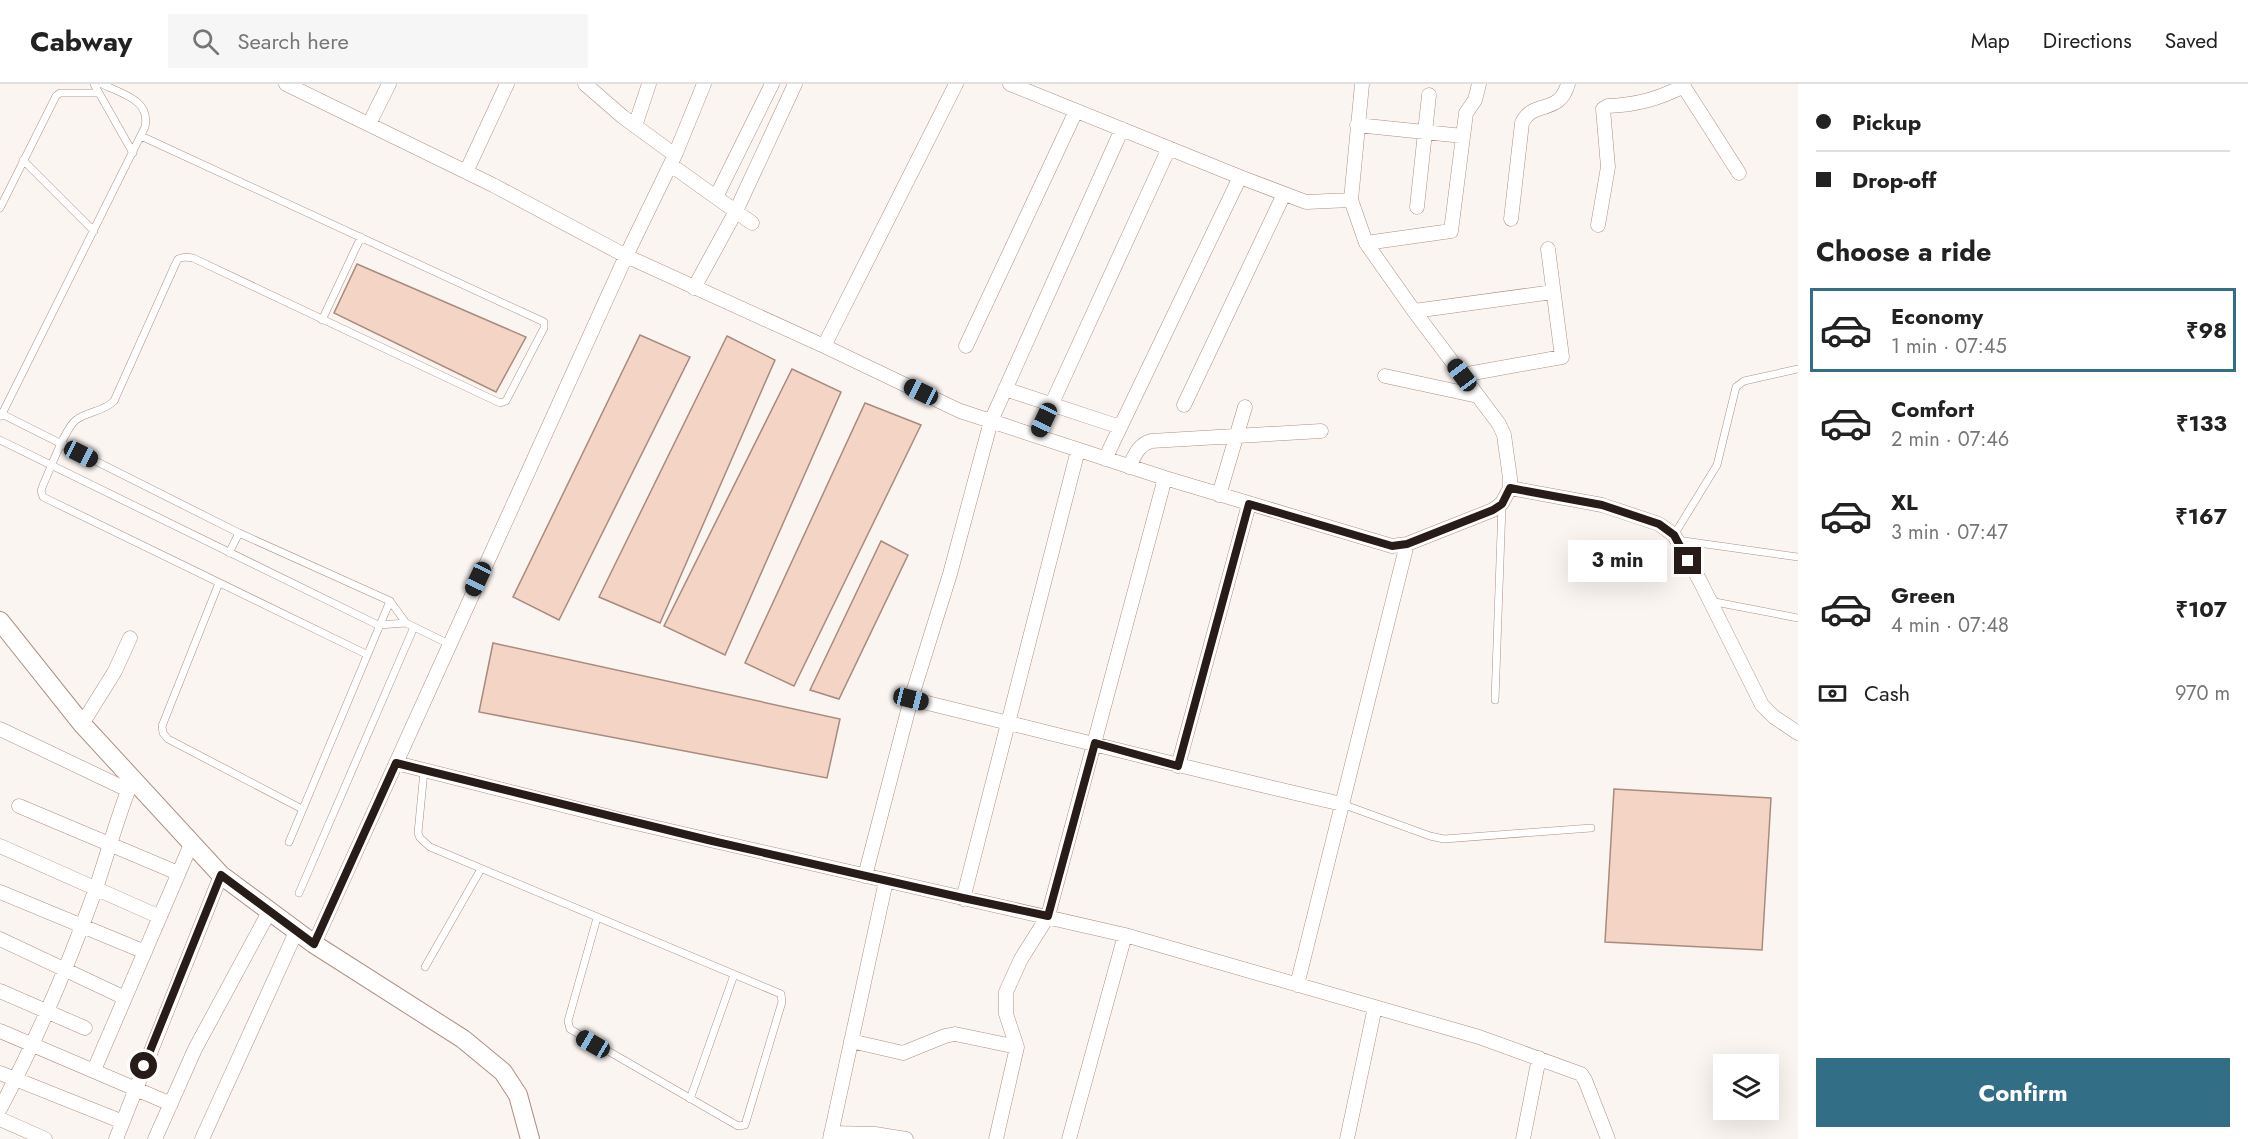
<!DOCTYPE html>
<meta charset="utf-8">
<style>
body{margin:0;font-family:Jost,sans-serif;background:#f6f6f6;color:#222;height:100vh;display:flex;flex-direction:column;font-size:22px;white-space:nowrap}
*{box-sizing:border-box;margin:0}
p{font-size:20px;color:#767676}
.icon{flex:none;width:33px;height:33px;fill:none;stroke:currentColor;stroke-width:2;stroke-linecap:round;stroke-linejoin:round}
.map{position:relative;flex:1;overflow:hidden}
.drawer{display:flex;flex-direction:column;background:#fff;width:450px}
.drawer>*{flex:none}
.banner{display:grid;align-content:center;height:132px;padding:0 18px;background:#fff}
.fabs{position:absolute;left:1713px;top:970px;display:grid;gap:12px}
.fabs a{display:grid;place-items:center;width:66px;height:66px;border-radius:0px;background:#fff;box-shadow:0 6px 24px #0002;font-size:30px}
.end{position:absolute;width:27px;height:27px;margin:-14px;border:8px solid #271c17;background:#fff;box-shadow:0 0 0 3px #fff}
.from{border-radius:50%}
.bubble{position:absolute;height:42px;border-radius:0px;background:#fff;box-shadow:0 6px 24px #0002;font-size:20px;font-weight:700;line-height:42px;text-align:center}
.car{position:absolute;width:18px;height:36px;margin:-18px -9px;border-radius:8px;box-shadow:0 0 4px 2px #0007;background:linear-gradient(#222 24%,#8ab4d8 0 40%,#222 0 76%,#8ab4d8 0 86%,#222 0)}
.banner b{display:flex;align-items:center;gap:21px;height:57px;font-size:22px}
.banner b+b{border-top:2px solid #e0e0e0}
.banner i{width:15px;height:15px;background:#222}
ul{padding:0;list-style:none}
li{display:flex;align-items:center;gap:18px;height:84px;margin:0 12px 9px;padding:0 6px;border:3px solid transparent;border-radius:0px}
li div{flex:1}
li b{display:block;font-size:22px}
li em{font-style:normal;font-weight:700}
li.active{border-color:#326e86}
li>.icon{width:54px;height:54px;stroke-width:1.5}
h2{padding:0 18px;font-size:27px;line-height:72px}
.pay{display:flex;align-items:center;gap:15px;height:66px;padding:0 18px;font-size:22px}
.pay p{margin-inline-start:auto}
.action{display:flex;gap:12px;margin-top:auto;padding:12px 18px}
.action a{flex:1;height:69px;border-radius:0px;background:#326e86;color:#fff;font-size:24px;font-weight:700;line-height:69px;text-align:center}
header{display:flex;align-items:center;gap:36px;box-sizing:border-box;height:84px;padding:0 30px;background:#fff;border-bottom:2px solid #e0e0e0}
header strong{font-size:28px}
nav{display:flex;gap:33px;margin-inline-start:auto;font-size:21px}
.search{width:420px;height:54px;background:#f6f6f6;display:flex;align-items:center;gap:15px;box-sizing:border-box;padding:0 21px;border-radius:0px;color:#767676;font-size:22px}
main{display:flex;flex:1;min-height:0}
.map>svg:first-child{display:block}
.building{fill:#f3d4c5;stroke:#a88b7e;stroke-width:1.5}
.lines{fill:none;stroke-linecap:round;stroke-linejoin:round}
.service-casing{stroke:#ad9083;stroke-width:8}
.minor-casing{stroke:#ad9083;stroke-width:15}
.tertiary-casing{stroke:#ad9083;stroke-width:20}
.service{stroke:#fff;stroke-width:7}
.minor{stroke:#fff;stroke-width:14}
.tertiary{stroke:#fff;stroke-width:18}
.route{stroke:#271c17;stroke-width:8}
</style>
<header>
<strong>Cabway</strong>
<div class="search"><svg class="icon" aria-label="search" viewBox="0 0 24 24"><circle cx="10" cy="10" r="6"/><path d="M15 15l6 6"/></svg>Search here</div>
<nav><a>Map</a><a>Directions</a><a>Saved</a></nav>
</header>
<main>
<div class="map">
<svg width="1798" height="1055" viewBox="0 0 1798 1055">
<rect width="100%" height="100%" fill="#fbf5f2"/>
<path class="building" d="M357 180 526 253 496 308 334 229Z
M640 251 690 273 559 536 513 513Z
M727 252 775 276 660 539 599 513Z
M792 285 841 308 725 571 664 542Z
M865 319 921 341 794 602 745 579Z
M881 457 908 471 839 615 810 606Z
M493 559 840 635 827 694 479 628Z
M1614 705 1771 714 1762 866 1605 858Z"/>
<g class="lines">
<g class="service-casing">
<path id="service" d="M94 0 133 69
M141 52 544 238V244L506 317 500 319 193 174 185 173 178 175 175 181 114 317C103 328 88 327 76 336 65 344 50 386 43 401L41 407 43 413 366 570
M23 76 94 147
M0 124 56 12 60 9H99
M322 236 361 153
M0 329 239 449 390 517 406 539 449 560
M1 332 145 43C151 16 122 10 102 0
M0 356 378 541 406 539
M1674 451 1717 381 1736 303 1744 297 1798 285
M1677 456 1798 473
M229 469 239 449
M219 499 162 642 163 649 168 655 302 725
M1710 517 1798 534
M1495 616 1502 421
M424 687 418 749 420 754 430 763 781 910 782 918 745 1041 738 1042 570 945 568 937 597 834
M1342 720 1430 752 1444 755 1591 744
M289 758 390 517
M299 809 414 543
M425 883 481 785
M690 1015 734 891"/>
</g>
<g class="minor-casing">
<path id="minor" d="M286 0 493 101 626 172 824 262 960 327 1165 394 1392 462 1407 460 1493 426 1502 419 1510 404V394L1504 351 1499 340 1414 227 1366 159 1351 116 1362 0
M1010 0 1240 93 1306 118 1351 116
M1682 0 1739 89
M369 40 389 0
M1357 41 1463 52
M635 42 649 0
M675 71 704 0
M671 81 752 139
M466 88 507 0
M716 113 772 0
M1417 123 1429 11
M1511 135 1522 39C1533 15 1559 32 1568 0
M1598 141 1608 83 1603 25 1608 22C1636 21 1658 15 1684 2
M1366 159 1451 147 1466 29 1475 16 1479 0
M694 204 736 127 795 0
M1414 227 1553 208
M824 262 956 0
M966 262 1076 27
M1462 291 1562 273 1548 165
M1385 292 1478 312
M1005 305 1120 343
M1184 321 1284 110
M1037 352 1169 64
M1105 375 1240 93
M1129 383C1135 371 1138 361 1151 357L1321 347
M1510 404 1602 421 1659 440 1674 451 1700 497 1762 621 1774 633 1798 649
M1219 411 1245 323
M911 615C1055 650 1198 687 1342 720
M82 640 115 587 130 554
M0 645 128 706
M396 679 618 735 1125 851 1479 953 1581 990 1585 996 1608 1055
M1178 682 1249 420
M19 722 178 789
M0 762 160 833
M865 792 911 615 950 490 991 337 1122 45
M0 808 145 868
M963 815 1078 366
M0 855 125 914
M314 860 626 172 675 71 623 33 585 0
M1297 901 1407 460
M0 907 85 944
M0 947 171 1020
M851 957 903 969 945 952 955 950 1017 963
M94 986 192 758
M0 989 123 1038
M0 1025C37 955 68 882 95 807 108 769 118 730 133 694
M0 1035 45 1055
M831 1049 875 1050 906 1055
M116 1055 221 791
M155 1055 195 965 269 828
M202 1055 296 848
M830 1055 886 797
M996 1055 1017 963 1006 930V908L1021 875 1048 832 1165 394
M1069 1055 1125 851
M1347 1055 1375 923
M1523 1055 1539 974"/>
</g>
<g class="tertiary-casing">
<path id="tertiary" d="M0 537 82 640 221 791 314 860 463 955 503 988 518 1011 530 1055"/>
</g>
<use href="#service" class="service"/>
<use href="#minor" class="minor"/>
<use href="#tertiary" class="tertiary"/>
</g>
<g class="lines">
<path class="route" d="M144 982 221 791 314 860 396 679 708 756 963 814 1048 832 1095 659 1178 682 1249 420 1392 462 1407 460 1493 426 1502 420 1510 404 1602 421 1659 440 1674 451 1688 477"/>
</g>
</svg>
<div class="fabs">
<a><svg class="icon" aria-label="layers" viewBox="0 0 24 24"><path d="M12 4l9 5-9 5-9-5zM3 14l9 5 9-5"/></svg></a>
</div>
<i class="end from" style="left:144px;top:982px"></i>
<i class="end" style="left:1688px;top:477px"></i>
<div class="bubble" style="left:1568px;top:456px;width:99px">3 min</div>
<i class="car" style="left:1462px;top:291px;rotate:323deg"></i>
<i class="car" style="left:921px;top:308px;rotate:296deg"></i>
<i class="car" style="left:1044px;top:336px;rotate:205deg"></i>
<i class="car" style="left:81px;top:370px;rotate:117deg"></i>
<i class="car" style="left:478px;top:495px;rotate:205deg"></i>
<i class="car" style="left:911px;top:615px;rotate:104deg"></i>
<i class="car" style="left:593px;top:960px;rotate:300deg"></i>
</div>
<section class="drawer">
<div class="banner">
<b><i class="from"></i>Pickup</b>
<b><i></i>Drop-off</b>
</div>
<h2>Choose a ride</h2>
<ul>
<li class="active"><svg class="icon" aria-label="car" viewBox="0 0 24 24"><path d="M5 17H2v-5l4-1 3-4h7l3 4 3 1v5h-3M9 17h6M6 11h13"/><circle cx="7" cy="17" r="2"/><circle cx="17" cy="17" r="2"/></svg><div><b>Economy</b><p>1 min · 07:45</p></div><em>₹98</em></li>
<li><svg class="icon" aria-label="car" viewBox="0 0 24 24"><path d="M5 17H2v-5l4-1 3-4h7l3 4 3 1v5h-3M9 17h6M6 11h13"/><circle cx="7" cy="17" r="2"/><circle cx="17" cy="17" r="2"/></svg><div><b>Comfort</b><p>2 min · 07:46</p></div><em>₹133</em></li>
<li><svg class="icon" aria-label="car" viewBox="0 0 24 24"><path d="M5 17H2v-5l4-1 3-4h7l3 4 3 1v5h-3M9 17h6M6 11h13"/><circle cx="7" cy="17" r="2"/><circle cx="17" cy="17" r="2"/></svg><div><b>XL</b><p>3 min · 07:47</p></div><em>₹167</em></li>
<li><svg class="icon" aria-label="car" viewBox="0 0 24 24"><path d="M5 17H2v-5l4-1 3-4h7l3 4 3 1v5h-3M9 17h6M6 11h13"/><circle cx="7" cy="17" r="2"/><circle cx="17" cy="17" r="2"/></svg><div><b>Green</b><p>4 min · 07:48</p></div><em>₹107</em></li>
</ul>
<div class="pay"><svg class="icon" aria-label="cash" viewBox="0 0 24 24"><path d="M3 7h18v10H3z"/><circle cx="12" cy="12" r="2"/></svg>Cash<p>970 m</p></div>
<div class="action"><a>Confirm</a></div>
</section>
</main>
